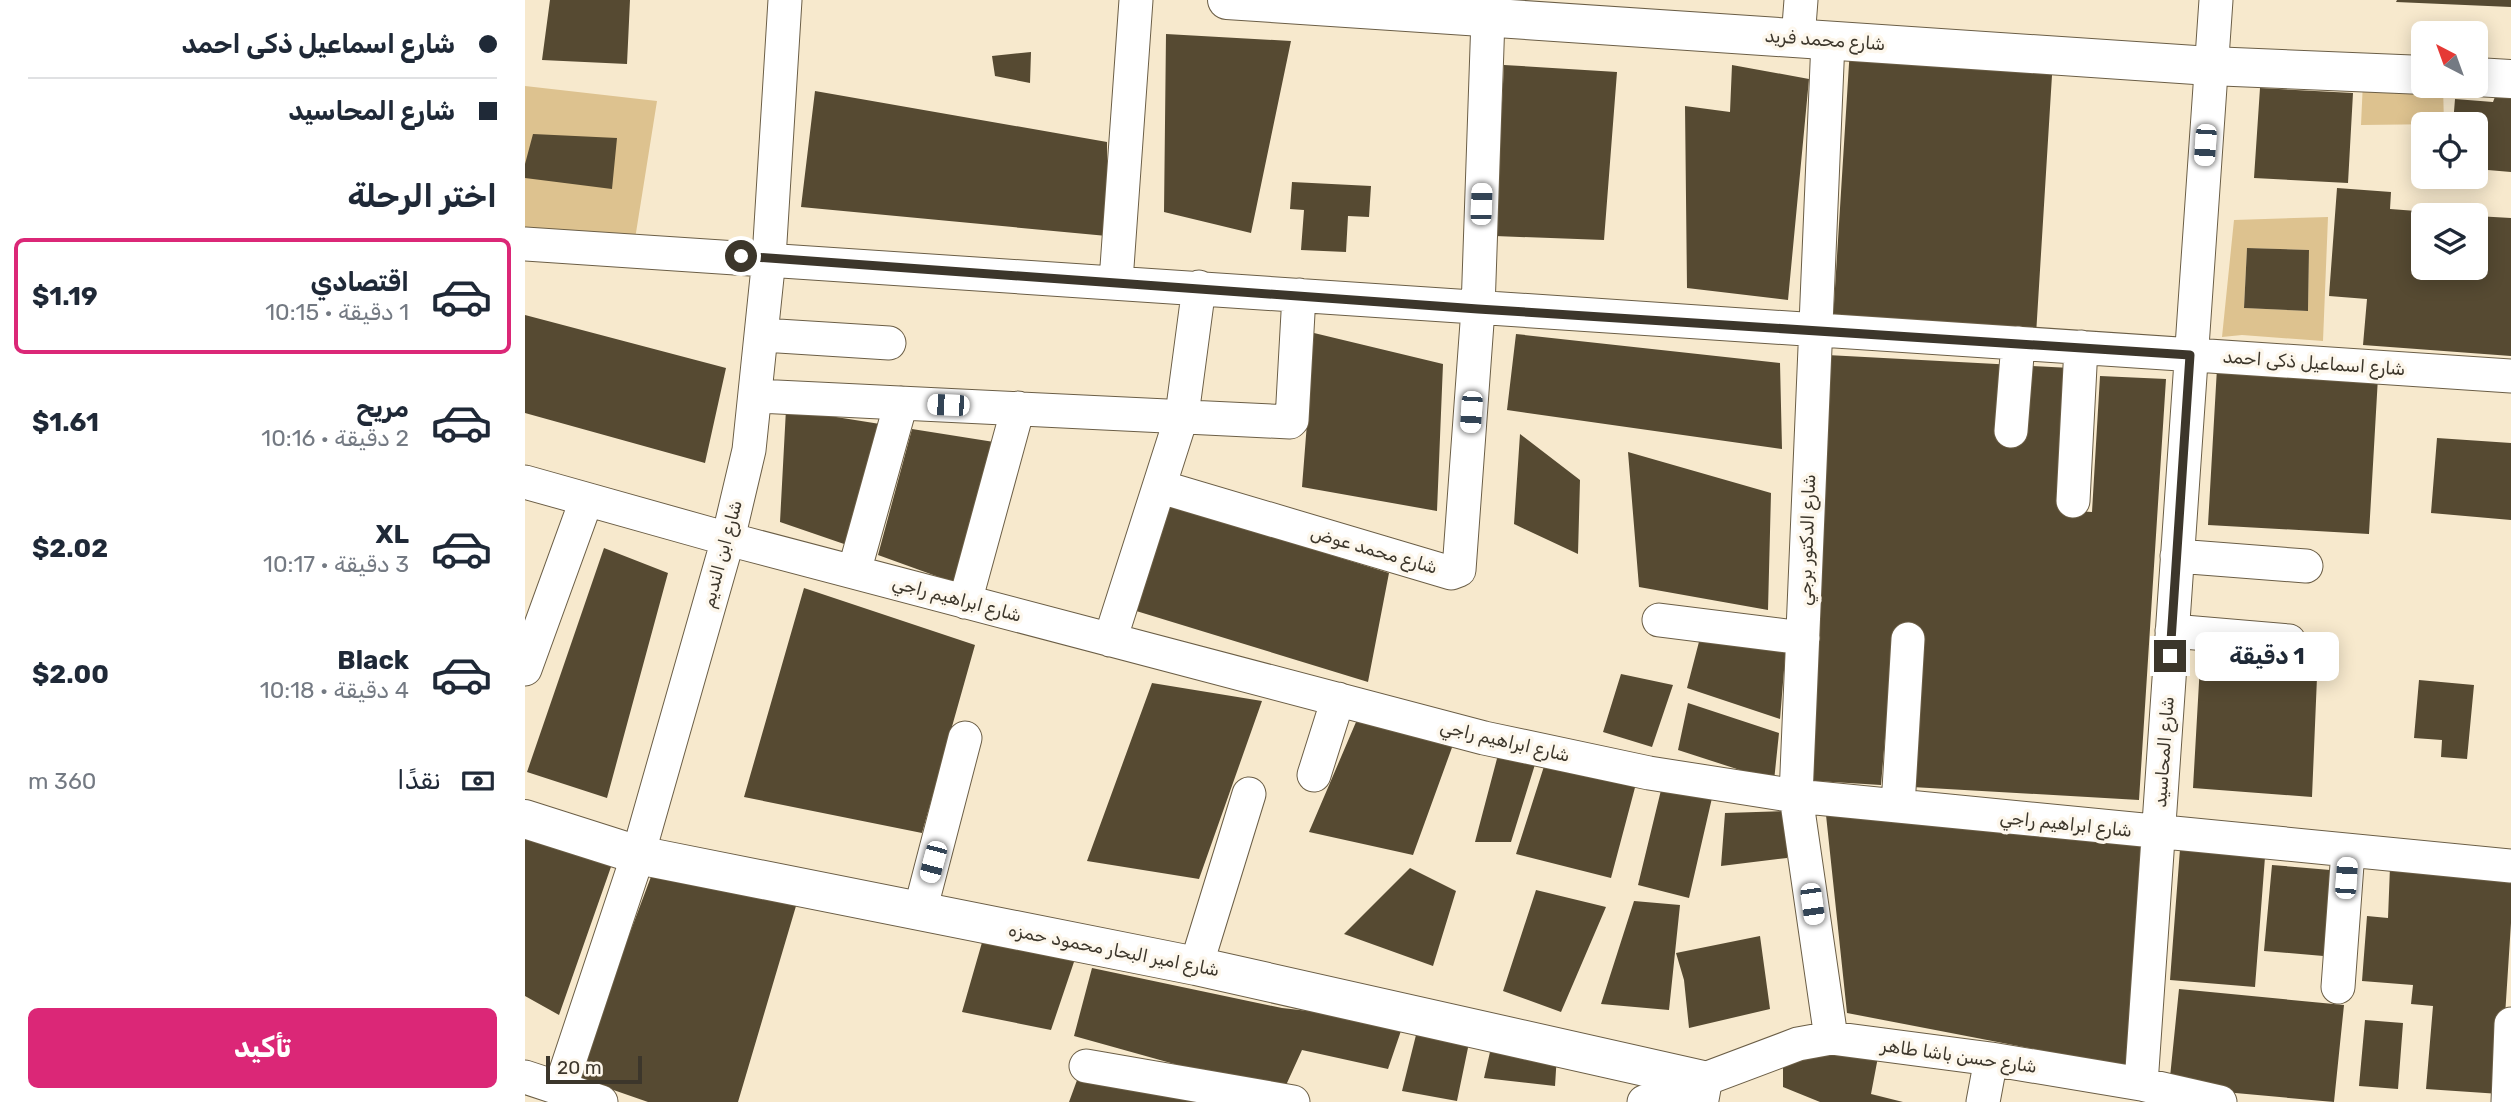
<!DOCTYPE html>
<html lang="ar">
<meta charset="utf-8">
<style>
body{margin:0;font-family:Rubik,Cairo,sans-serif;background:#f2f2f3;color:#1f2937;direction:rtl;height:100vh;display:flex;flex-direction:column;font-size:26px;white-space:nowrap}
*{box-sizing:border-box;margin:0}
p{font-size:23px;color:#747a83}
.icon{flex:none;width:38px;height:38px;fill:none;stroke:currentColor;stroke-width:2;stroke-linecap:round;stroke-linejoin:round}
.map{position:relative;flex:1;overflow:hidden;direction:ltr}
.sheet{display:flex;flex-direction:column;background:#fff;width:525px}
.sheet>*{flex:none}
.banner{display:grid;align-content:center;height:154px;padding:0 28px;background:#fff}
.needle{width:46px;rotate:319deg}
.buttons{position:absolute;left:1886px;top:21px;display:grid;gap:14px}
.buttons a{display:grid;place-items:center;width:77px;height:77px;border-radius:10px;background:#fff;box-shadow:0 4px 18px #0003;font-size:35px}
.scale{position:absolute;left:21px;bottom:18px;width:96px;box-sizing:border-box;padding-left:7px;border:4px solid #3c362b;border-top:0;font-size:19px;line-height:24px;white-space:nowrap;color:#3c362b;-webkit-text-stroke:5px #fdf7ec;paint-order:stroke}
.end{position:absolute;width:32px;height:32px;margin:-16px;border:9px solid #3c362b;background:#fff;box-shadow:0 0 0 4px #fff}
.from{border-radius:50%}
.bubble{position:absolute;height:49px;border-radius:10px;background:#fff;box-shadow:0 4px 18px #0003;font-size:23px;font-weight:700;line-height:49px;text-align:center;direction:rtl}
.car{position:absolute;width:21px;height:42px;margin:-21px -10px;border-radius:9px;box-shadow:0 0 5px 2px #0007;background:linear-gradient(#fff 24%,#345 0 40%,#fff 0 76%,#345 0 86%,#fff 0)}
.banner b{display:flex;align-items:center;gap:24px;height:66px;font-size:26px}
.banner b+b{border-top:2px solid #e0e1e3}
.banner i{width:18px;height:18px;background:#1f2937}
ul{padding:0;list-style:none}
li{display:flex;align-items:center;gap:21px;height:116px;margin:0 14px 10px;padding:0 14px;border:4px solid transparent;border-radius:10px}
li div{flex:1}
li b{display:block;font-size:26px}
li em{font-style:normal;font-weight:700}
li.on{border-color:#db2777}
li>.icon{width:63px;height:63px;stroke-width:1.5}
h2{padding:0 28px;font-size:32px;line-height:84px}
.pay{display:flex;align-items:center;gap:18px;height:77px;padding:0 28px;font-size:26px}
.pay p{margin-inline-start:auto}
.button{display:flex;gap:14px;margin-top:auto;padding:14px 28px}
.button a{flex:1;height:80px;border-radius:10px;background:#db2777;color:#fff;font-size:28px;font-weight:700;line-height:80px;text-align:center}
main{display:flex;flex:1;min-height:0}
.map>svg:first-child{display:block}
.green{fill:#ddc28f;fill-rule:evenodd}
.building{fill:#564a32}
.lines{fill:none;stroke-linecap:round;stroke-linejoin:round}
.street-casing{stroke:#6b5e46;stroke-width:35}
.secondary-casing{stroke:#6b5e46;stroke-width:40}
.street{stroke:#fff;stroke-width:33}
.secondary{stroke:#fff;stroke-width:38}
.route{stroke:#3c362b;stroke-width:9}
.labels{text-anchor:middle;stroke-width:7;stroke-linejoin:round;paint-order:stroke}
.street-label{font-size:18px;fill:#3c362b;stroke:#fdf7ec}
</style>
<main>
<div class="map">
<svg width="1986" height="1102" viewBox="0 0 1986 1102">
<rect width="100%" height="100%" fill="#f7e9cd"/>
<path class="green" d="M1838 81 1918 86 1919 124 1836 125Z
M0 86 132 101 110 239 0 233Z
M1803 217 1798 341 1717 335 1697 337 1709 220ZM1722 248 1784 250 1783 311 1719 308Z"/>
<path class="building" d="M25 0H105L102 64 17 60Z
M1872 0H1986V7L1871 2Z
M641 34 766 41 726 233 639 212Z
M1325 48 1528 59 1511 335 1308 320Z
M506 52 505 83 470 76 467 56Z
M979 65 1092 72 1079 240 970 236Z
M1207 65 1284 79 1263 300 1162 288 1160 106 1205 112Z
M1974 86 1986 87V172L1951 169V124H1928L1930 99 1968 102Z
M1735 88 1828 93 1823 183 1729 178Z
M290 91 582 142V236L276 207Z
M8 134 92 138 87 189 0 178V164Z
M767 182 846 186 844 217 823 216 821 252 776 250 779 210 765 209Z
M1812 188 1866 192 1865 209 1918 213 1899 215V268H1951V216L1986 218V356L1838 345 1842 299 1804 296Z
M1722 248 1784 250 1783 311 1719 308Z
M0 315 201 368 180 463 0 413Z
M789 333 918 364 912 511 777 487Z
M991 334 1255 363 1257 449 982 410Z
M1302 355 1546 368 1535 510 1567 512 1575 376 1641 379 1614 800 1387 787 1400 640 1369 633 1356 785 1275 780Z
M1692 368 1853 377 1844 534 1683 525Z
M261 409 355 424 322 545 255 522Z
M387 429 469 442 436 585 353 555Z
M995 434 1055 480 1053 554 989 524Z
M1912 438 1986 443V520L1906 513Z
M1103 452 1246 493 1243 610 1114 587Z
M642 504 864 573 843 682 608 610Z
M79 548 143 573 82 798 2 772Z
M279 588 450 645 397 833 219 797Z
M1176 634 1261 646 1255 719 1162 688Z
M1676 647 1793 653 1787 797 1668 788Z
M1096 674 1148 685 1127 747 1078 732Z
M1894 680 1949 685 1942 759 1916 757 1917 740 1889 738Z
M627 683 737 701 674 879 562 861Z
M1163 703 1254 733 1249 781 1153 750Z
M837 708 933 731 888 855 784 832Z
M974 751 1012 758 986 842H950Z
M1021 760 1112 780 1086 878 991 854Z
M1137 786 1187 798 1164 898 1113 885Z
M1263 811 1262 858 1196 866 1200 813Z
M1301 815 1621 840 1603 1067 1322 1013Z
M0 837 87 864 34 1015 0 996Z
M1655 849 1740 857 1730 987 1645 980Z
M1747 865 1817 871 1810 957 1739 951Z
M130 866 271 906 213 1102H123L51 1077Z
M1865 867 1986 876V923L1975 1094 1901 1089 1908 1006 1886 1004 1888 985 1837 981 1842 916 1863 918Z
M885 868 931 891 908 966 819 934Z
M1011 890 1081 907 1036 1012 978 991Z
M1109 901 1155 905 1144 1010 1076 1004Z
M1235 936 1245 1009 1164 1028 1159 980 1151 953Z
M458 939 551 956 526 1030 437 1012Z
M567 968 757 1008 879 1022 863 1069 777 1050 757 1094 549 1036Z
M1654 989 1819 1005 1809 1102 1644 1087Z
M1840 1020 1878 1023 1873 1089 1834 1086Z
M892 1031 945 1038 932 1101 877 1091Z
M968 1039 1032 1054 1030 1086 959 1078Z
M1284 1045 1353 1057 1346 1094 1378 1102H1295L1258 1087V1054Z
M555 1072 672 1102H544Z"/>
<g class="lines">
<g class="street-casing">
<path id="street" d="M1273 39 1276 0
M1303 41 1271 796 1306 1038
M0 244 1986 376
M591 281 611 0
M237 335 364 343
M230 396 765 422 767 420 774 295
M1486 431 1493 343
M0 482 203 539 959 738 1124 773 1271 796 1986 866
M636 487 926 573 934 570 953 309 963 18
M1548 501 1556 347
M1652 556 1781 566
M329 572 376 403
M440 602 493 408
M1134 620 1278 638
M1647 631 1764 641
M585 640 657 415 674 287
M0 669 61 501
M789 775 813 699
M1373 806 1383 639
M395 911 440 738
M671 966 724 794
M1813 987 1823 851
M561 1066 768 1102
M0 1077 76 1102
M1616 1084 1691 0
M35 1089 113 855 203 539 224 450 244 258 260 0
M1119 1102 1273 1044 1306 1038 1466 1059 1616 1084 1695 1102
M1458 1102 1466 1059
M1983 1102 1986 1024"/>
</g>
<g class="secondary-casing">
<path id="secondary" d="M702 0 1685 66 1899 75
M1951 77 1986 79
M0 819 113 855 671 966 1178 1080 1174 1102"/>
</g>
<use href="#street" class="street"/>
<use href="#secondary" class="secondary"/>
</g>
<g class="lines">
<path class="route" d="M216 256 953 309 1665 355 1645 656"/>
</g>
<g class="labels">
<g class="street-label">
<text transform="translate(1300 40) rotate(4)" y="6">شارع محمد فريد</text>
<text transform="translate(1789 363) rotate(4)" y="6">شارع اسماعيل ذكى احمد</text>
<text transform="translate(1282 540) rotate(-88)" y="6">شارع الدكتور برجي</text>
<text transform="translate(849 550) rotate(16)" y="6">شارع محمد عوض</text>
<text transform="translate(197 554) rotate(-75)" y="6">شارع ابن النديم</text>
<text transform="translate(432 599) rotate(15)" y="6">شارع ابراهيم راجي</text>
<text transform="translate(980 741) rotate(13)" y="6">شارع ابراهيم راجي</text>
<text transform="translate(1639 752) rotate(-86)" y="6">شارع المحاسيد</text>
<text transform="translate(1541 824) rotate(6)" y="6">شارع ابراهيم راجي</text>
<text transform="translate(589 950) rotate(11)" y="6">شارع امير البحار محمود حمزه</text>
<text transform="translate(1434 1056) rotate(8)" y="6">شارع حسن باشا طاهر</text>
</g>
</g>
</svg>
<div class="buttons">
<a><svg class="needle" viewBox="-14 -14 28 28"><path d="M0-13l5 13h-10z" fill="#e53935"/><path d="M0 13l5-13h-10z" fill="#747a83"/></svg></a>
<a><svg class="icon" aria-label="locate" viewBox="0 0 24 24"><circle cx="12" cy="12" r="6"/><path d="M12 2v4M12 18v4M2 12h4M18 12h4"/></svg></a>
<a><svg class="icon" aria-label="layers" viewBox="0 0 24 24"><path d="M12 4l9 5-9 5-9-5zM3 14l9 5 9-5"/></svg></a>
</div>
<div class="scale">20 m</div>
<i class="end from" style="left:216px;top:256px"></i>
<i class="end" style="left:1645px;top:656px"></i>
<div class="bubble" style="left:1670px;top:632px;width:144px">1 دقيقة</div>
<i class="car" style="left:1680px;top:145px;rotate:184deg"></i>
<i class="car" style="left:956px;top:204px;rotate:2deg"></i>
<i class="car" style="left:423px;top:405px;rotate:272deg"></i>
<i class="car" style="left:946px;top:412px;rotate:184deg"></i>
<i class="car" style="left:408px;top:862px;rotate:195deg"></i>
<i class="car" style="left:1821px;top:878px;rotate:4deg"></i>
<i class="car" style="left:1287px;top:904px;rotate:172deg"></i>
</div>
<section class="sheet">
<div class="banner">
<b><i class="from"></i>شارع اسماعيل ذكى احمد</b>
<b><i></i>شارع المحاسيد</b>
</div>
<h2>اختر الرحلة</h2>
<ul>
<li class="on"><svg class="icon" aria-label="car" viewBox="0 0 24 24"><path d="M5 17H2v-5l4-1 3-4h7l3 4 3 1v5h-3M9 17h6M6 11h13"/><circle cx="7" cy="17" r="2"/><circle cx="17" cy="17" r="2"/></svg><div><b>اقتصادي</b><p>1 دقيقة · 10:15</p></div><em>$1.19</em></li>
<li><svg class="icon" aria-label="car" viewBox="0 0 24 24"><path d="M5 17H2v-5l4-1 3-4h7l3 4 3 1v5h-3M9 17h6M6 11h13"/><circle cx="7" cy="17" r="2"/><circle cx="17" cy="17" r="2"/></svg><div><b>مريح</b><p>2 دقيقة · 10:16</p></div><em>$1.61</em></li>
<li><svg class="icon" aria-label="car" viewBox="0 0 24 24"><path d="M5 17H2v-5l4-1 3-4h7l3 4 3 1v5h-3M9 17h6M6 11h13"/><circle cx="7" cy="17" r="2"/><circle cx="17" cy="17" r="2"/></svg><div><b>XL</b><p>3 دقيقة · 10:17</p></div><em>$2.02</em></li>
<li><svg class="icon" aria-label="car" viewBox="0 0 24 24"><path d="M5 17H2v-5l4-1 3-4h7l3 4 3 1v5h-3M9 17h6M6 11h13"/><circle cx="7" cy="17" r="2"/><circle cx="17" cy="17" r="2"/></svg><div><b>Black</b><p>4 دقيقة · 10:18</p></div><em>$2.00</em></li>
</ul>
<div class="pay"><svg class="icon" aria-label="cash" viewBox="0 0 24 24"><path d="M3 7h18v10H3z"/><circle cx="12" cy="12" r="2"/></svg>نقدًا<p>360 m</p></div>
<div class="button"><a>تأكيد</a></div>
</section>
</main>
